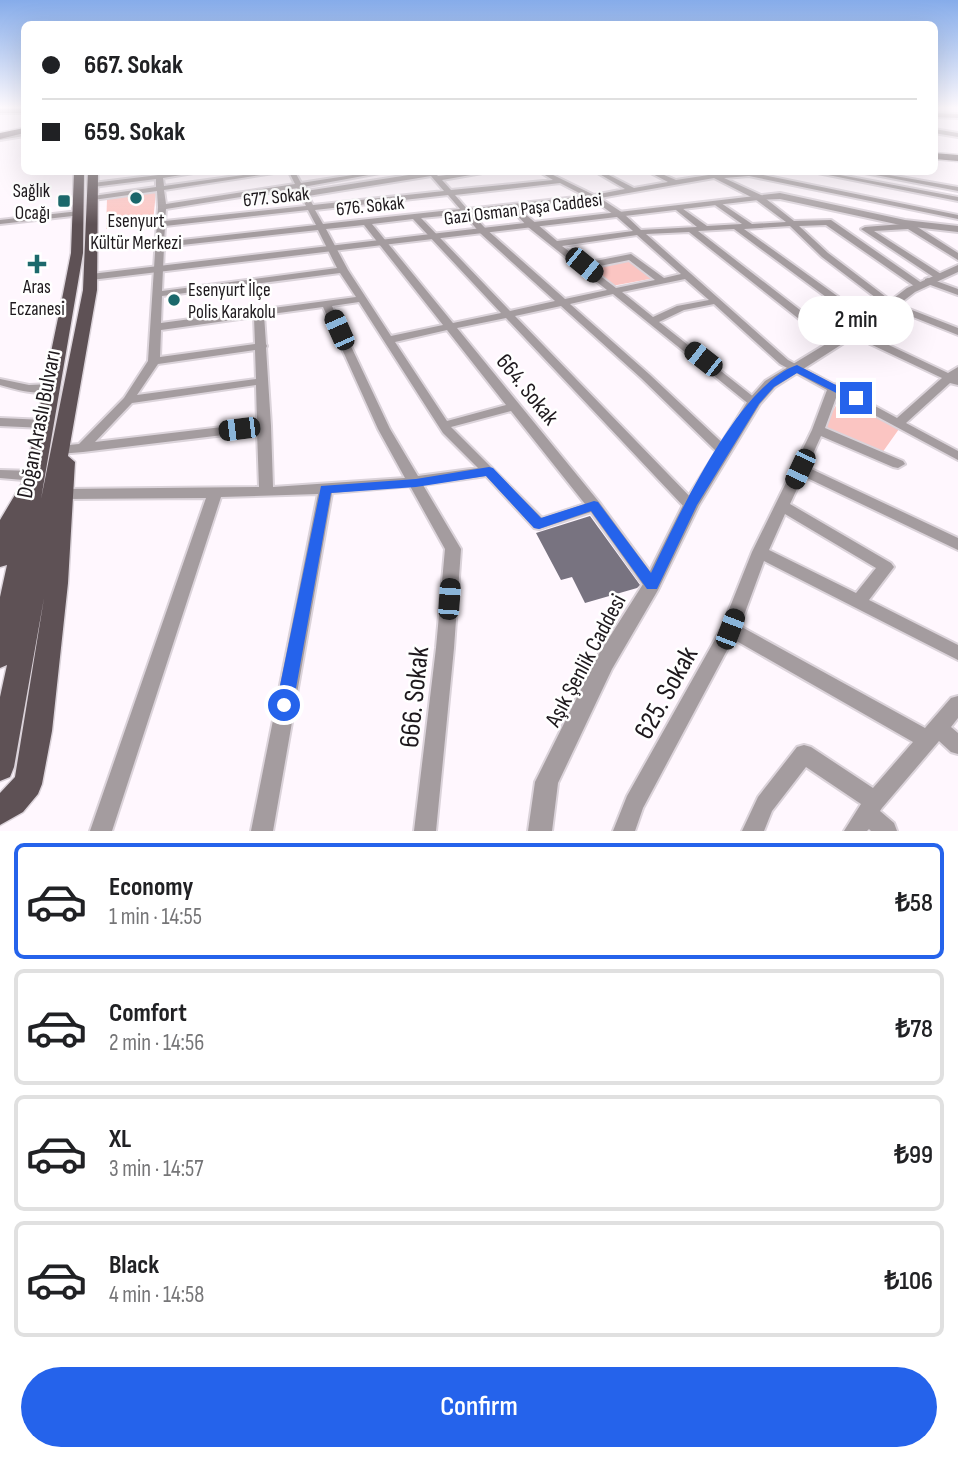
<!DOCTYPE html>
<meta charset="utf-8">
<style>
body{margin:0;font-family:"Sofia Sans Condensed",sans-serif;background:#f6f6f6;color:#202124;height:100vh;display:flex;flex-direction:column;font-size:26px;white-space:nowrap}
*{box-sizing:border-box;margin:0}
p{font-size:23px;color:#757577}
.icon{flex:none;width:38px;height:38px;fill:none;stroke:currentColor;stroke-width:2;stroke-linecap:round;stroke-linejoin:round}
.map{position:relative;height:831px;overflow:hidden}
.panel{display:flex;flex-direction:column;background:#fff;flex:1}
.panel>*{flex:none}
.guide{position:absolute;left:21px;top:21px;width:917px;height:154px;border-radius:10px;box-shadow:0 7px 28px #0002;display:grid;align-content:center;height:154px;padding:0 21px;background:#fff}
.end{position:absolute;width:32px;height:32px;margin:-16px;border:9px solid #2563eb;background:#fff;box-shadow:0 0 0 4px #fff}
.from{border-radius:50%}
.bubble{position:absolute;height:49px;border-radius:24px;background:#fff;box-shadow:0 7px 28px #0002;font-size:23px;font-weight:600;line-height:49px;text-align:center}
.car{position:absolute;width:21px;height:42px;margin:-21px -10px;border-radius:9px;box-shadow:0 0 5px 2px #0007;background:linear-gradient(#222 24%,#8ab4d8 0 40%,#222 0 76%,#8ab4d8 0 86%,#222 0)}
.guide b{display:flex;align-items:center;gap:24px;height:66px;font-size:26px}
.guide b+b{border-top:2px solid #e0e0e0}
.guide i{width:18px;height:18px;background:#202124}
ul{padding:12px 0 0;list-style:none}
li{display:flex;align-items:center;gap:21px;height:116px;margin:0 14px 10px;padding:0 7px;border:4px solid #e0e0e0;border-radius:10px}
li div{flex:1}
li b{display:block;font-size:26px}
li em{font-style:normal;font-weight:600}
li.selected{border-color:#2563eb}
li>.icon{width:63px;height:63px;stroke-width:1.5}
.action{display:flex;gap:14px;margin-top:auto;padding:14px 21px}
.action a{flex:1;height:80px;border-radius:42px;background:#2563eb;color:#fff;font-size:28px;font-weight:600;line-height:80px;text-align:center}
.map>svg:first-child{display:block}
.green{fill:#fbc5c2}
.building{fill:#787380}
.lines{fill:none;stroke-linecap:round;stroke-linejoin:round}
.minor-casing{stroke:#dbd3da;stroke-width:4}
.tertiary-casing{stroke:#dbd3da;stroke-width:4}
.secondary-casing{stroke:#dbd3da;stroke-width:3}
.primary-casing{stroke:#dbd3da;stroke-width:3}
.minor{fill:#a49c9f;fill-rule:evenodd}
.tertiary{fill:#a49c9f;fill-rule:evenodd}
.secondary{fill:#7b7073;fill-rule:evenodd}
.primary{fill:#5e5155;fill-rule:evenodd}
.route{fill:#2563eb}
.poi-dot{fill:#1c696c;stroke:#fff;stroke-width:2.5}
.labels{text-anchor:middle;stroke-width:5;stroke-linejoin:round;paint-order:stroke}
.far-poi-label{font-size:19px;fill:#1e191d;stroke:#fff}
.far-street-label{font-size:19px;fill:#1e191d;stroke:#fff}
.street-label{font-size:23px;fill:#1e191d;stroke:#fff}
.near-street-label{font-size:28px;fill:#1e191d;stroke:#fff}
</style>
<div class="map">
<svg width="958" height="831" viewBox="0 0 958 831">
<rect width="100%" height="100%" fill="#fff7fe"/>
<path class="green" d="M156 192 153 222 106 229 107 199Z
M629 259 655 278 612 286 589 266Z
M840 399H846L899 429 882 453 824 431 823 427Z"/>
<path class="building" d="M590 516 640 585 637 588 585 603 572 577 561 580 536 533Z"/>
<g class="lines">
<g class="minor-casing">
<path id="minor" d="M0 109H24V113H0Z
M934 113 958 114V118L934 117Z
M934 129 958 133V137L934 133Z
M183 172H199L163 178 164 186 266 172H280L164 190 166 204 295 184 289 172H295L301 183 372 172H385L303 187 306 191 428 172H434L438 176 472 172H488L442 180 451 190 553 180 540 172H547L594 195 625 189 596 172H603L634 188 668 182 649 172H657L676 180 715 174 749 172 958 215V219L749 176 724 178 761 195 794 221 831 220 923 284V288H917L826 225 799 226 828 253 894 303 958 328V335L888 307 822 257 790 226 744 229 872 321V325H864L734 229 698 231 840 341 841 343 840 345H832L689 232 646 234 788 360 833 384 838 385 840 387 897 418 942 378 849 334V330H857L948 373 958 367V385L950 383 906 423 958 451V460L837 395 825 428 903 461 905 464 898 468 893 467 821 436 807 467 958 538V550L803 476 790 504 891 563 894 567 891 571 869 600 958 645V660L764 561 740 626 925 728 951 698 958 696V718L951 727 958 733V754L951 752 939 741 882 808 880 811 894 823 897 831H871L869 829 867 831H844L861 804 806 767 772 811 764 831H742L758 797 797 747 804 745 811 747 873 788 913 742 733 639 643 808 635 831H613L627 796 722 627 752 552 812 430 827 390 780 364 714 304 684 310 659 322 760 402 758 405H750L613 294 570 304 649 374 730 450 723 454 718 453 641 378 561 306 515 316 698 505 696 509H686L506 318 457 328 599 502 660 585 658 589 652 591 646 589 591 512 539 529 534 528 486 476 423 485 461 549 454 648 436 831H414L436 648 445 549 410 486 332 493 273 831H251L318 494 221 497 112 831H90L206 498 64 499 59 497 57 494 59 491 64 489 259 487 257 431 83 452 59 454 52 450 59 446 79 444 124 398 148 361 158 207 157 191 93 200 89 198 93 196 156 187V179L93 187 89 185 93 183ZM431 176 444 191 313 205 308 196ZM714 178 755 199 786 222 752 224 718 201 714 203 715 205 742 224 707 226 679 206 675 208 676 210 697 227 641 230 623 213 600 198ZM560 183 585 196 467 209 455 195ZM297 188 306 206 165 221 166 209ZM448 195 460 209 323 224 315 210ZM592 199 617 217 633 231 557 241 518 208ZM510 208 528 227 607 290 565 299 486 229 471 213ZM308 210 316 225 164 242 165 226ZM464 214 480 233 555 301 510 311 421 218ZM413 219 501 313 453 323 372 224ZM364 225 443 325 391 336 348 270 326 229ZM318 230 337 268 162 291 164 247ZM637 235 681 274 664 278 631 254 585 263 562 246ZM629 260 655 280 616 288 590 268ZM340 273 356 297 161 323 162 296ZM685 279 709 300 677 306 653 317 622 292ZM359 302 443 433 478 468 418 476 390 429 332 306ZM323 307 378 429 405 478 273 487 271 426 266 348 267 346 266 344 264 315ZM254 317 255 344 160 357 161 330ZM447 330 506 405 447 421 395 342ZM255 350 256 379 137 395 158 364ZM256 385 257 423 95 442 132 403ZM511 411 585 504 542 518 451 427ZM785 514 876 568 856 593 769 550Z
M813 172H824L958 197V201Z
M860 172H872L958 187V191Z
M79 211 83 213 82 215 0 224V220Z
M902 221H908L958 253V260L908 229 874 231 941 274V278H935L861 229 865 227 902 224Z
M928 278 958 289V295L925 283V279Z
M0 379 29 385 52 384 58 387C42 398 18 390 0 385Z
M0 418 45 420 51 424 45 428 0 426Z
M0 470 35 471 40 473 42 476 40 479 35 481 0 478Z"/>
</g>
<g class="tertiary-casing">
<path id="tertiary" d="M24 132V136L0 140V136Z
M780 193 905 220 958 226V232L905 226 780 199 758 200 91 280 86 277 91 274Z
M958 265V272L915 292 872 325 775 387 760 404 699 505 658 590 612 669 558 783 552 831H528L535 782 597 657 645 581 683 505 749 399 765 381 864 321 907 288Z"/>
</g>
<g class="secondary-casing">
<path id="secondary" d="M934 153 958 155V161L934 159Z"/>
</g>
<g class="primary-casing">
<path id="primary" d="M24 128V133L0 139V133Z
M74 172H84L83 253 41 499 83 290 88 172H98L97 290 68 456 75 462 68 583 52 731 42 784 38 794 23 812 0 825V793L15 777 44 598 14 767 10 777 0 781V697L7 665 0 668V597L7 565 0 567V520L25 478 63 294 71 253Z"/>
</g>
<use href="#minor" class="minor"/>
<use href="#tertiary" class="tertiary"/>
<use href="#secondary" class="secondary"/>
<use href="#primary" class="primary"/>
</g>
<linearGradient id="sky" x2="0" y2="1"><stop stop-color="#86acea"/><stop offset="0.48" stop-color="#fffbff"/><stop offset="1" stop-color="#fffbff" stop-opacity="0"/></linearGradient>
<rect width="958" height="224" fill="url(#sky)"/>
<path class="route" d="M797 365 861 398 852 401 797 373 774 387 759 404 697 505 657 589H647L591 511 539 529 534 528 486 476 416 487 331 493 293 705 290 710 284 713 278 710 276 705 321 486 416 479 489 467 493 468 541 518 594 501 598 502 651 573C678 517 737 386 797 365Z"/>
<g class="poi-dot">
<circle cx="136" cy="198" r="7"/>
<rect x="57" y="194" width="14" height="14" rx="3.5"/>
<path d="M33.5 253.5h7v7h7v7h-7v7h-7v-7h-7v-7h7z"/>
<circle cx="174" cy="300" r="7"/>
</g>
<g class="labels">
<g class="far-poi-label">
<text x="50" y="197" text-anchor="end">Sağlık<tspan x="50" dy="22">Ocağı</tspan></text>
<text x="136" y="227">Esenyurt<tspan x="136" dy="22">Kültür Merkezi</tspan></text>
<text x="37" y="293">Aras<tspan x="37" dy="22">Eczanesi</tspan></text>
<text x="188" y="296" text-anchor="start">Esenyurt İlçe<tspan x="188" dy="22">Polis Karakolu</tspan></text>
</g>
<g class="far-street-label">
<text transform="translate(276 196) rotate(-6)" y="7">677. Sokak</text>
<text transform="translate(370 205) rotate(-6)" y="7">676. Sokak</text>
<text transform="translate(523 208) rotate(-7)" y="7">Gazi Osman Paşa Caddesi</text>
</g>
<g class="street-label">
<text transform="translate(528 389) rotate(51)" y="8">664. Sokak</text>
<text transform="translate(38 424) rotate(-79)" y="8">Doğan Araslı Bulvarı</text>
<text transform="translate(585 660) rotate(-62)" y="8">Aşık Şenlik Caddesi</text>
</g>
<g class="near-street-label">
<text transform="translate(665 692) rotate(-61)" y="10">625. Sokak</text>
<text transform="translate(413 697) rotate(-84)" y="10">666. Sokak</text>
</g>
</g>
</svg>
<i class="end from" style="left:284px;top:705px"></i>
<i class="end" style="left:856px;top:398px"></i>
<div class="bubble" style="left:798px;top:296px;width:116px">2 min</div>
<i class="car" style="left:584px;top:265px;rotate:129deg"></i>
<i class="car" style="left:339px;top:330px;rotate:336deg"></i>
<i class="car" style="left:703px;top:359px;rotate:308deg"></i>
<i class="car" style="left:239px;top:429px;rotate:263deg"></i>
<i class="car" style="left:800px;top:469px;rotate:205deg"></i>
<i class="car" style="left:449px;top:599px;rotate:4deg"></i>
<i class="car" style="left:730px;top:629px;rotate:21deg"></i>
<div class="guide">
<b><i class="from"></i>667. Sokak</b>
<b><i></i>659. Sokak</b>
</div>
</div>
<section class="panel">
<ul>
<li class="selected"><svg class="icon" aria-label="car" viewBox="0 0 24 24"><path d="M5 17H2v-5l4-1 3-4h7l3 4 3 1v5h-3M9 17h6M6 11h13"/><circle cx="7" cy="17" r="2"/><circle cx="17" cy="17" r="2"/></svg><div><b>Economy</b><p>1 min · 14:55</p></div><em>₺58</em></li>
<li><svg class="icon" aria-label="car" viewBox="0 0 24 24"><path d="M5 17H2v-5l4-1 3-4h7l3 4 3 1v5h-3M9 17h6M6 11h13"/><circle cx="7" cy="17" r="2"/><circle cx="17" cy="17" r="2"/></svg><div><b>Comfort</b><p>2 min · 14:56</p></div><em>₺78</em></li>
<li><svg class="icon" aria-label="car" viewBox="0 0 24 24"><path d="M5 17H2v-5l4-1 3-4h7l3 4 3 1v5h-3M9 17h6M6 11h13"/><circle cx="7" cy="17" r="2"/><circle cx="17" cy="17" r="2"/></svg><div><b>XL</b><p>3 min · 14:57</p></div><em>₺99</em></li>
<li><svg class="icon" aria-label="car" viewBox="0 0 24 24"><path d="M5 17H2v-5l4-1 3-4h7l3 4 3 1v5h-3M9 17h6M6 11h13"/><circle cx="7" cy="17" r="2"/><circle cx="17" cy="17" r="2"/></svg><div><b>Black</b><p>4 min · 14:58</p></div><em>₺106</em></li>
</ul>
<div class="action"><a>Confirm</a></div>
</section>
